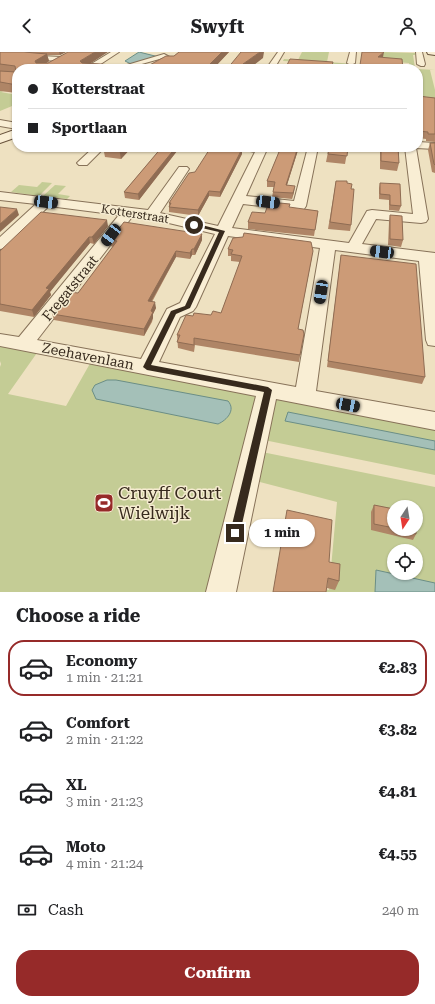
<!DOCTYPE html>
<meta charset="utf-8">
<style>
body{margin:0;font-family:"Roboto Serif",serif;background:#f6f6f6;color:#202124;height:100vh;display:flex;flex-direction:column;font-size:15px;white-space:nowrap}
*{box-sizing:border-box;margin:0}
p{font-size:13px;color:#757577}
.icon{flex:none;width:22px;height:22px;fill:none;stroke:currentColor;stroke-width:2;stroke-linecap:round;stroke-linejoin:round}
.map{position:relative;height:540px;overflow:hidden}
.side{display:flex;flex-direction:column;background:#fff;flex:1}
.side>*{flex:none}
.banner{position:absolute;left:12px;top:12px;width:411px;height:88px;border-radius:16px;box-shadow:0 1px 3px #0004;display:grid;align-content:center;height:88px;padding:0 16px;background:#fff}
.needle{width:26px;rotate:192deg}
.buttons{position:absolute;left:387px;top:448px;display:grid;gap:8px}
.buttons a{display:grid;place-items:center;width:36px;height:36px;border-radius:50%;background:#fff;box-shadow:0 1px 3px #0004;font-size:20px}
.end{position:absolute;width:18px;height:18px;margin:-9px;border:5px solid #372a1d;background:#fff;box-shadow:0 0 0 2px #fff}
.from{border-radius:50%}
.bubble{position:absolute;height:28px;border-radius:14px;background:#fff;box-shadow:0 1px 3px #0004;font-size:13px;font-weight:700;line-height:28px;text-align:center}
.car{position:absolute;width:12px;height:24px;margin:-12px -6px;border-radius:5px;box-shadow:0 0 3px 1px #0007;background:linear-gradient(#222 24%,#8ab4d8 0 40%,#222 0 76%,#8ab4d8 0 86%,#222 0)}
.banner b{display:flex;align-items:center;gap:14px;height:38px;font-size:15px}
.banner b+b{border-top:1px solid #e0e0e0}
.banner i{width:10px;height:10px;background:#202124}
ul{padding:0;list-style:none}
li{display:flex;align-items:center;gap:12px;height:56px;margin:0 8px 6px;padding:0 8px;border:2px solid transparent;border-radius:16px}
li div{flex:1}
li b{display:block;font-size:15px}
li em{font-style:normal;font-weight:700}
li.active{border-color:#962a29}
li>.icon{width:36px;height:36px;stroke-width:1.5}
h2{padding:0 16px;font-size:18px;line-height:48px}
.pay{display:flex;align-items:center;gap:10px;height:44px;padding:0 16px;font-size:15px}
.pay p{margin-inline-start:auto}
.cta{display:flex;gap:8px;margin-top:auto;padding:8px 16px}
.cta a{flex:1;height:46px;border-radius:16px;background:#962a29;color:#fff;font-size:16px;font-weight:700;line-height:46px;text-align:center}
header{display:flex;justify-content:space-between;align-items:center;height:52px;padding:0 16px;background:#fff;font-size:18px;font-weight:700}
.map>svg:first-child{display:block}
.green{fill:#c4cc95;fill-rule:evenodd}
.water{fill:#a4c0b8;stroke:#6b8e86}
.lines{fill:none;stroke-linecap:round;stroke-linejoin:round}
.street-casing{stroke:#877259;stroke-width:2}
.secondary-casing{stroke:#69533c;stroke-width:2}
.street{fill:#f9eed4;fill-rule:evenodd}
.secondary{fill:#f9eed4;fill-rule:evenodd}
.wall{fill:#af8566}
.shaded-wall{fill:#8f6c53}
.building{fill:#cc9b77;stroke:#8f6c53}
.route{fill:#372a1d}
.labels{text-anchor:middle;stroke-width:3;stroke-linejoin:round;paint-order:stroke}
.far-street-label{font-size:12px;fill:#372a1d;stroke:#f5ebd0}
.street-label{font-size:14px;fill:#372a1d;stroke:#f5ebd0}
.near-poi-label{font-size:17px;fill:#372a1d;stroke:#f5ebd0;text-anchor:start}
</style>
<header><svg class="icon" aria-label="back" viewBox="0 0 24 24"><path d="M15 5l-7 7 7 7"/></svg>Swyft<svg class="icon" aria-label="person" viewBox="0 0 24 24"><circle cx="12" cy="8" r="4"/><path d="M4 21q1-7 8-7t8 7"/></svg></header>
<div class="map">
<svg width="435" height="540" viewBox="0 0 435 540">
<rect width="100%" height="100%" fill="#eee1c1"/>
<path class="green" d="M302 0H329L327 10 355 12V13L283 9 284 7 298 8Z
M383 0 415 1V3H413L415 16 410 17 412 15H410L409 11 383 9Z
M418 17 435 18H430L435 38V46L418 45Z
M17 33 1 40 17 43V52L0 59V35Z
M42 130 52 131 39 144 11 140 19 133 37 135Z
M55 133 66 134 58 142 70 144 67 147 43 144Z
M0 290 39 298 8 342 66 354 92 308 258 340 209 540H0V315L1 312 0 309Z
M273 343 435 375V423L264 388Z
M262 400 435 435V540H325V537L329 538 337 450 256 429ZM394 455H416V477H394ZM394 499H416V521H394Z"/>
<path class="water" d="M139 0 159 5 131 12 125 9Z
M107 328H116L228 349C236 358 227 368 218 372L96 347 92 338 95 333Z
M288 360 435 389V398L285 369Z
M376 518 435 531V540H375Z"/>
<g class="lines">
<g class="street-casing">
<path id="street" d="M111 0H119L93 17H83Z
M278 0H284L274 17H266Z
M350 0H356L355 11 351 13 347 11Z
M416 0H422L425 12 424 14H421L417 12Z
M164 2 175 8 171 10 163 6 131 15 127 13Z
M20 3 61 5 65 7 61 9 23 7H20Z
M0 68 17 71V77L0 74Z
M418 90 435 91V97L416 96 428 167 426 170 421 171 376 167 362 192 435 201V294L428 293 426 288 419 209 335 198 316 339 435 360V378L276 347 236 540H206L256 344 0 294V282L19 285 119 163 49 154 5 196 0 197V185L36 152 0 148V140L148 158 179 115H187L189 117 160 161 218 174 255 100 240 97 239 95H268L246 144 294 149 308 95H318L306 154 304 157 299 158 243 152 232 176 349 191 367 159 372 158 413 162 405 95H418ZM132 165 152 167 215 182 180 251 167 257 141 307 37 288ZM228 184 320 196 296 335 159 310 180 265 193 259 196 255Z
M94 95H105L87 113H79L77 111 79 109Z"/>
</g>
<g class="secondary-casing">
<path id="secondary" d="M427 0H435V3L428 2Z
M17 77V85L0 91V83Z"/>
</g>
<use href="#street" class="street"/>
<use href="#secondary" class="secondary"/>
</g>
<path class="wall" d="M0 0H66L60 3H47L49 9 47 11H90L146 15 174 4 179 0H229L213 17H17V41L0 39Z
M418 44 435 46V90L426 89V87L418 86Z
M430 91H435V121L432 120 428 98Z
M38 95H81L76 99Z
M103 95H132L121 107 105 105Z
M162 95H177V99L139 148 125 146 124 140Z
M281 95H299L287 133 294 140 292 147 272 145 274 135H267V129Z
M329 95H348L345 112 326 110Z
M380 95H398L399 111 397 119 380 117Z
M242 102 220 145 209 144 198 164 169 160V151L195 120Z
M336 129 347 131 351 137V173L350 179 328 177Z
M380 131 401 154 399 159 389 158V148L379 147V136Z
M289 156 318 159 314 184 248 177V170L265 161Z
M390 163 403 188 401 195 388 193 389 170Z
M108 174 94 192 90 191 55 233 50 240 51 243 34 265 0 259V199Z
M202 182V188L195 203H192L190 207 176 205 152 250 156 256 153 262V266L152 270 144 284 54 268 52 262 78 241 113 195 111 194 110 188Z
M228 197 312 205 298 277 304 282 299 310 195 293 194 300 178 296 177 283 193 264 211 263 221 261 240 210 231 209V204H228Z
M341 203 425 325 422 332 327 315Z
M374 453 394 457V477H416V482L413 488 371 478V460Z
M329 510 339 529 335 538 327 536Z"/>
<path class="shaded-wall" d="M59 0H66L60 3Z
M95 0H108L82 17 80 9Z
M222 0H229L213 17H205Z
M260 0H264L263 6 254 13V17H251L243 12Z
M384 0 383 5H378Z
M47 2 49 9 37 17 35 9Z
M75 95H81L76 99Z
M121 95H132L121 107 119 96Z
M176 95H177V99L139 148 138 142Z
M298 95H299L285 139 286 133Z
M242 97V102L220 145V140Z
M295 134 294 140 292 147 293 141Z
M209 139V144L198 164V158Z
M17 157 19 163 0 180V172Z
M107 168 108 174 94 192 92 185Z
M202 182V188L195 203 194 197Z
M89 185 90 191 50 240 51 243 34 265 32 258 46 236Z
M192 197V203L190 207V201Z
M176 199V205L148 255V249Z
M155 250 156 256 153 262V266L144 284V277L151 259Z"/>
<path class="building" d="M0 0H24L47 2 35 9 36 11H48L68 0H95L80 9 82 11 146 15 166 4H174L179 0H222L205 17H17V33L0 30V19L16 20 15 14 0 12Z
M241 0H260L243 12H254L251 17H227Z
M362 0H384L378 5 402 7 403 17H354V13H360Z
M290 7 333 10 331 17H285Z
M418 44 435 46V82H428V80L418 79Z
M430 91H435V113L434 112Z
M108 95H121L119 96Z
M162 95H176L138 142 124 140Z
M211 95H226L242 97 220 140 209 139 198 158 169 155 171 151H169L189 121 195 120Z
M281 95H298L286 133 295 134 293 141 273 140 275 130 267 129Z
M329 95H348L347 104 328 102Z
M381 95H398L399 111 381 109Z
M336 129H347V131L352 132 351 137H354L351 173 330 170Z
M380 131 400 132 401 154 390 153V143L380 142Z
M269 150 290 152 289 155 318 159 315 178 248 170 252 160 265 161Z
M0 155 17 157 0 172Z
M41 160 107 168 92 185H89L54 227 46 236 49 237 32 258 0 252V199Z
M390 163 402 164 403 188 390 187Z
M124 170 202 182 194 197H192L190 201 176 199 148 249 155 250 151 259 153 260 151 264 144 277 52 262 69 240 78 241 117 189 110 188Z
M244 181 311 190 313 199 298 277 303 278 304 282 300 303 194 286V293L177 290 180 283H177L186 263 193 264 194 261 211 263 213 259 221 261 242 204 231 202 233 198 228 197 233 186 243 185Z
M341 203 416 212 425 325 328 309Z
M374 453 394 457V476L374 472Z
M287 458 332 468 329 510 340 512 339 529 328 526 326 540H273Z
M416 474V482L397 477H416Z"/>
<path class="route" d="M194 171 225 179 190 256 176 262 151 313 268 335 272 338 240 481 239 484 235 486 232 484 230 481 264 340 147 318 143 315 171 259 185 254 219 180 193 174 192 173Z"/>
<defs>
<g id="stadium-square" transform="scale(1)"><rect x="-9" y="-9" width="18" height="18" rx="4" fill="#962a29" stroke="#f5ebd0"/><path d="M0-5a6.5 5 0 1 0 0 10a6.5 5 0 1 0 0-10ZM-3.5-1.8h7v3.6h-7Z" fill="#fff"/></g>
</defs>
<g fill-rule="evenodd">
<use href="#stadium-square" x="104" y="451"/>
</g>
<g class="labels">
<g class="far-street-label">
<text transform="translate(135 162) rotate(9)" y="4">Kotterstraat</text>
</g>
<g class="street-label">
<text transform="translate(70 236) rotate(-51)" y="5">Fregatstraat</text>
<text transform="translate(88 304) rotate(11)" y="5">Zeehavenlaan</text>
</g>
<g class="near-poi-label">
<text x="118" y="447">Cruyff Court<tspan x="118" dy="20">Wielwijk</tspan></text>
</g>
</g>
</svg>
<div class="buttons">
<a><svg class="needle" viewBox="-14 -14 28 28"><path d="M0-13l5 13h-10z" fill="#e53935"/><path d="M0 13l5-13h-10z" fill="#757577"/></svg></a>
<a><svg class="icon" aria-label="locate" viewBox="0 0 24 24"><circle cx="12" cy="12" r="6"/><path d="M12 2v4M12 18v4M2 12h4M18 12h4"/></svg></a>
</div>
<i class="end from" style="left:194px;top:173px"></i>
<i class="end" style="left:235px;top:481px"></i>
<div class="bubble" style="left:249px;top:467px;width:66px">1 min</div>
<i class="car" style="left:46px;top:150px;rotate:97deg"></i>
<i class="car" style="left:268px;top:150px;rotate:97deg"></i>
<i class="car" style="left:111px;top:183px;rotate:217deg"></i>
<i class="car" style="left:382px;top:200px;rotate:277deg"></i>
<i class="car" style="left:321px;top:240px;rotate:189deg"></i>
<i class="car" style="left:348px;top:353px;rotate:101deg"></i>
<div class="banner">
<b><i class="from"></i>Kotterstraat</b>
<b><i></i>Sportlaan</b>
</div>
</div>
<section class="side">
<h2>Choose a ride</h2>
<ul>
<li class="active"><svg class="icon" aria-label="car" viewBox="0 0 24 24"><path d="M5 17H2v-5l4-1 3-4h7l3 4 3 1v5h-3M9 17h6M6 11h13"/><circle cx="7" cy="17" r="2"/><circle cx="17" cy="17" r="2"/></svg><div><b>Economy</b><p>1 min · 21:21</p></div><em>€2.83</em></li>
<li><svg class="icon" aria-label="car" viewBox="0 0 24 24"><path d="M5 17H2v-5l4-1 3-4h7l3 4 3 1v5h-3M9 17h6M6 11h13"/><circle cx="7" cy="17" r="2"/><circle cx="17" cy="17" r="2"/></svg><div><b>Comfort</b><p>2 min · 21:22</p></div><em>€3.82</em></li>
<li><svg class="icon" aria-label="car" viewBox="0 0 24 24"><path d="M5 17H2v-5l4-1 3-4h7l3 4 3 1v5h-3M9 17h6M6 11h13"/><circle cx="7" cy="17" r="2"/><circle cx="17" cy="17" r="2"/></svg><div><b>XL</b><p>3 min · 21:23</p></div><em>€4.81</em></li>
<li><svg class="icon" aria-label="car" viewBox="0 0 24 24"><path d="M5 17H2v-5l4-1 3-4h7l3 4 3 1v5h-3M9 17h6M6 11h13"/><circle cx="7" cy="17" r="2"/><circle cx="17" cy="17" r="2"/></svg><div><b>Moto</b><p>4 min · 21:24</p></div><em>€4.55</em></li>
</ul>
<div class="pay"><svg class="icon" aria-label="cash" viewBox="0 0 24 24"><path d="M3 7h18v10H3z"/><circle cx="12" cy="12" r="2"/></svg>Cash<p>240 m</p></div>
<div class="cta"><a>Confirm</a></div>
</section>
